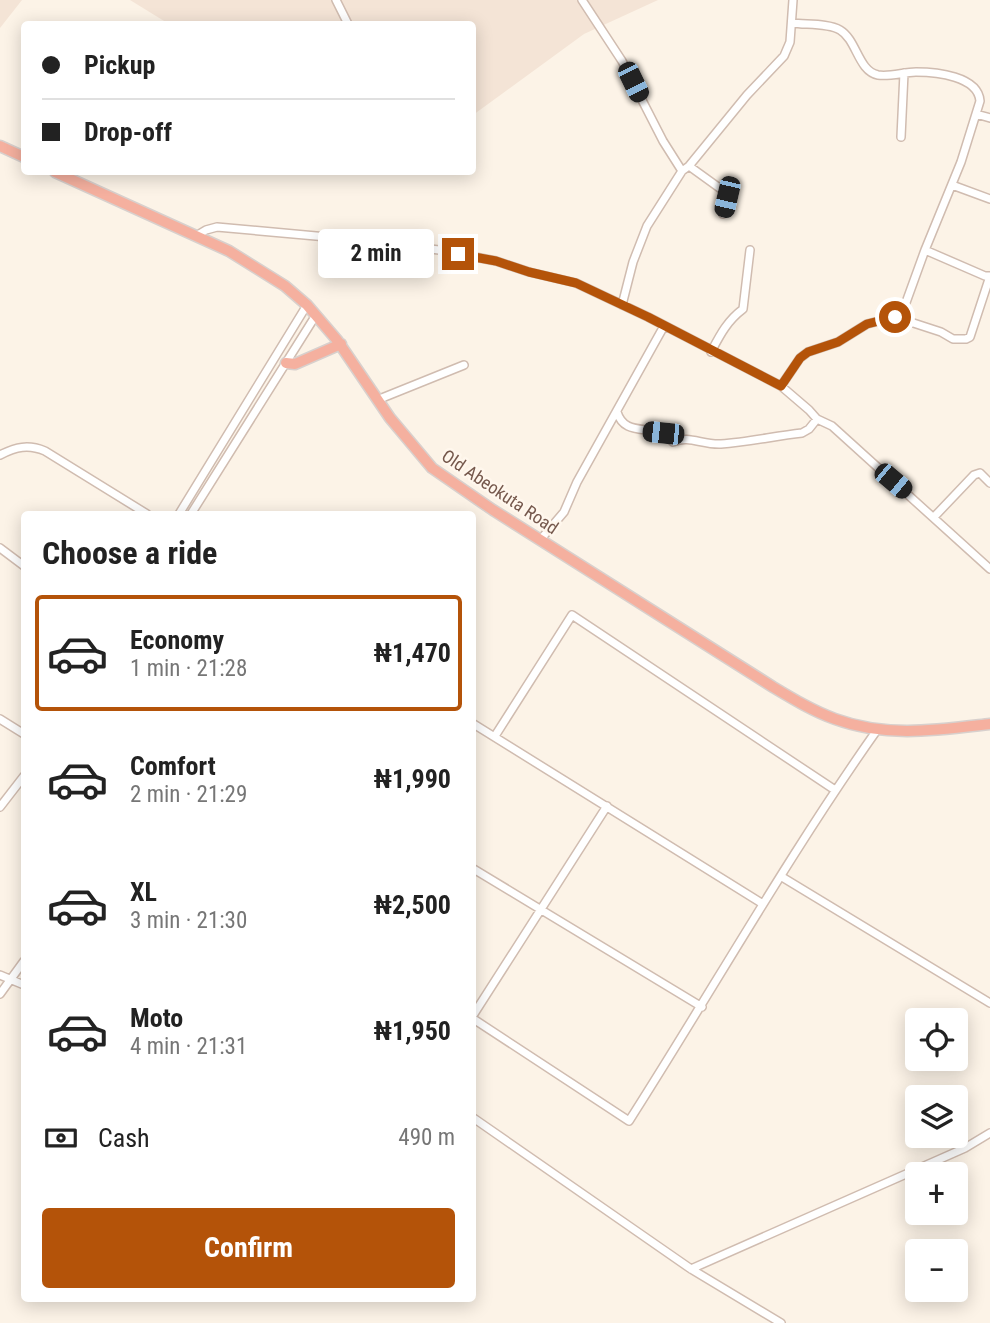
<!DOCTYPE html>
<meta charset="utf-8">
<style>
body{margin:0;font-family:"Roboto Condensed",sans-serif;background:#f2f2f2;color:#222;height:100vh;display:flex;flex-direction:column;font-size:26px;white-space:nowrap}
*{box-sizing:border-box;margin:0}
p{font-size:23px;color:#767676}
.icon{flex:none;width:38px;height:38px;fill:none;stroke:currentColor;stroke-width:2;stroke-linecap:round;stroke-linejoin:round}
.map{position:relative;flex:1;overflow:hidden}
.panel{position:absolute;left:21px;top:511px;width:455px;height:791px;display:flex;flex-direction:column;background:#fff;border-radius:7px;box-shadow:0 4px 18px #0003}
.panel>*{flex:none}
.top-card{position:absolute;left:21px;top:21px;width:455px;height:154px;border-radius:7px;box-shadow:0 4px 18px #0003;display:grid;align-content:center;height:154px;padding:0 21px;background:#fff}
.fabs{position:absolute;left:905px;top:1008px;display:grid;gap:14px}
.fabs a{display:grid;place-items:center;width:63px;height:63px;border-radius:7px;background:#fff;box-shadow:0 4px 18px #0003;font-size:35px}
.end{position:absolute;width:32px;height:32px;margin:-16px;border:9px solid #b45309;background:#fff;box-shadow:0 0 0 4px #fff}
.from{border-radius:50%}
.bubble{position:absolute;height:49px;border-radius:7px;background:#fff;box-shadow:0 4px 18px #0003;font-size:23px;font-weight:700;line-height:49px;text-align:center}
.car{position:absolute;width:21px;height:42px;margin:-21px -10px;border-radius:9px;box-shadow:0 0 5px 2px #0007;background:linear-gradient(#222 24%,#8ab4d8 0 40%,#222 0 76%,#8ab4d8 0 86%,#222 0)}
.top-card b{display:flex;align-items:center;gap:24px;height:66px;font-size:26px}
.top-card b+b{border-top:2px solid #e0e0e0}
.top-card i{width:18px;height:18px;background:#222}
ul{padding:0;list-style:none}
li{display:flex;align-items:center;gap:21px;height:116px;margin:0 14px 10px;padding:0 7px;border:4px solid transparent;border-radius:7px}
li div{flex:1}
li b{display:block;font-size:26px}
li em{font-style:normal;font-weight:700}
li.on{border-color:#b45309}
li>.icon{width:63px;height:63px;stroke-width:1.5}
h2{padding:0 21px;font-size:32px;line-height:84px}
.pay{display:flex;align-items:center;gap:18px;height:77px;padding:0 21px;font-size:26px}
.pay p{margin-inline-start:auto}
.action{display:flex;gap:14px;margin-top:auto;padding:14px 21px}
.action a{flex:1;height:80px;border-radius:7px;background:#b45309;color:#fff;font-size:28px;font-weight:700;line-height:80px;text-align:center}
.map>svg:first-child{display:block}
.residential{fill:#f4e4d6}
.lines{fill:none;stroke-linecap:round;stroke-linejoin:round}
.minor-casing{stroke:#d0bcb0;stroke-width:10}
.highway-casing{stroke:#d8d0cd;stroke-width:13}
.minor{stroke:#fff;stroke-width:7}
.highway{stroke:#f5b09f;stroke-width:10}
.route{stroke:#b45309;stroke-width:9}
.labels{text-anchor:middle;stroke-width:5;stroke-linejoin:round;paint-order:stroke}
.street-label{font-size:18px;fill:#75584c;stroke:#fff7ed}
</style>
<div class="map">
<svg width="990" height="1323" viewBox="0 0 990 1323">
<rect width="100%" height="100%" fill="#fcf3e7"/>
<path class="residential" d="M0 0H22L0 28Z
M130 0H658L584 34 473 115 472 24H169Z"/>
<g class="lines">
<g class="minor-casing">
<path id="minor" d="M336 0 348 24
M582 0 622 61 663 141 682 171
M976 114 990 118
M901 137 904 73
M689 166 725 192 727 197 723 214
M952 185 990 199
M196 236 206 230 217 227 327 237 439 250 496 261 529 272 576 283 648 317 781 386 809 410 817 419 832 426 990 569
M925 250 985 276H990
M622 305 633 262 647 226 682 171 689 166 747 95 784 56 790 42 793 0
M895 317 941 332 953 339H966L970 337 990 276
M711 352C720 335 727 321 743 309L750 250
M781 386 800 358 808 352 838 342 867 324 895 317 904 308 925 250 961 162 980 101C978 76 936 72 916 72 904 72 890 77 878 75 858 71 857 40 840 30 828 23 806 25 792 23
M377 400 464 365
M617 412C624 435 646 426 663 434 667 435 670 439 673 442 689 435 702 445 721 444 748 442 775 436 802 433L809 429 817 419
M0 455C16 447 28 444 45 451L147 514
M179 514 307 305
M191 514 316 315
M934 517 974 475 980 473 990 483
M541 539 564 512 577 482 664 326
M0 548 24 566
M0 719 24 734
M472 723 763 904
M495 736 572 615 835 790
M0 807 24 776
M472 868 702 1007
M782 877 990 1003
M0 975 24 985
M0 994 24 961
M472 1017 607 806
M472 1018 629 1121C712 991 788 856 877 730
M472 1117 691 1269 781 1323
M691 1269 965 1148 990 1133"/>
</g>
<g class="highway-casing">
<path id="highway" d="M0 146 24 157
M55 172 229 251 285 286 307 305 337 340 390 418 432 468 493 510 773 687C793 699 813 711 835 719 887 738 938 730 990 724
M286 363 295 364 341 344"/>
</g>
<use href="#minor" class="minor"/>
<use href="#highway" class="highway"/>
</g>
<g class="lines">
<path class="route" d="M458 254 496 261 529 272 576 283 648 317 781 386 800 358 808 352 838 342 867 324 895 317"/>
</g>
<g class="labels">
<g class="street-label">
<text transform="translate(500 492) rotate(34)" y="6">Old Abeokuta Road</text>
</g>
</g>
</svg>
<div class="fabs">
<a><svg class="icon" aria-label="locate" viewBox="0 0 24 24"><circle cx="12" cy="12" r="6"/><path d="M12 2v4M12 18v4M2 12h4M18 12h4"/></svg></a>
<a><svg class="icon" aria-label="layers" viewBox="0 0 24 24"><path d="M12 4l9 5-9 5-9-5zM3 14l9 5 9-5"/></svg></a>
<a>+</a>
<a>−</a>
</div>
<i class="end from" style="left:895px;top:317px"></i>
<i class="end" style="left:458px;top:254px"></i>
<div class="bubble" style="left:318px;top:229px;width:116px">2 min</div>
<i class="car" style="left:633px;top:82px;rotate:154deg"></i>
<i class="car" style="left:727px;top:197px;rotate:193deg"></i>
<i class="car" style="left:663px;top:433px;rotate:276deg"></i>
<i class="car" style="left:893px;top:481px;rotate:130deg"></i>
<div class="top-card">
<b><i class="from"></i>Pickup</b>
<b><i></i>Drop-off</b>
</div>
<section class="panel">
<h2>Choose a ride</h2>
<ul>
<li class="on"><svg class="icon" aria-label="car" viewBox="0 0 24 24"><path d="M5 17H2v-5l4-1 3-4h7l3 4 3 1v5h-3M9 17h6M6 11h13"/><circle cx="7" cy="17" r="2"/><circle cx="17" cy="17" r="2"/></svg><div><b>Economy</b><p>1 min · 21:28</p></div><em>₦1,470</em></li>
<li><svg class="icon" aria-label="car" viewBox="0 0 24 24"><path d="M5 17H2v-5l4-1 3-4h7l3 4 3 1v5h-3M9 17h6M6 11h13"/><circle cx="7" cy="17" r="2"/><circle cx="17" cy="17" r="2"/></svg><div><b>Comfort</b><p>2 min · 21:29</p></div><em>₦1,990</em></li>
<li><svg class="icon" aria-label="car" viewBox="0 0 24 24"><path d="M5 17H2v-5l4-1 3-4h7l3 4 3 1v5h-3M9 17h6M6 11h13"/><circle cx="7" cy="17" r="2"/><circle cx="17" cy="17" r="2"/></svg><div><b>XL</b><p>3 min · 21:30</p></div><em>₦2,500</em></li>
<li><svg class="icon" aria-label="car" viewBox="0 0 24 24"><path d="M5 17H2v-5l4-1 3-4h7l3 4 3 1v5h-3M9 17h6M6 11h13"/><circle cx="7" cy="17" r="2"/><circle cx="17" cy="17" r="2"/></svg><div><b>Moto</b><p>4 min · 21:31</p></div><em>₦1,950</em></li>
</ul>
<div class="pay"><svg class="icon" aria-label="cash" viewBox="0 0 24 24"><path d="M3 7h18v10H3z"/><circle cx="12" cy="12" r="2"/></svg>Cash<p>490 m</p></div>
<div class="action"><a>Confirm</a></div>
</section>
</div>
